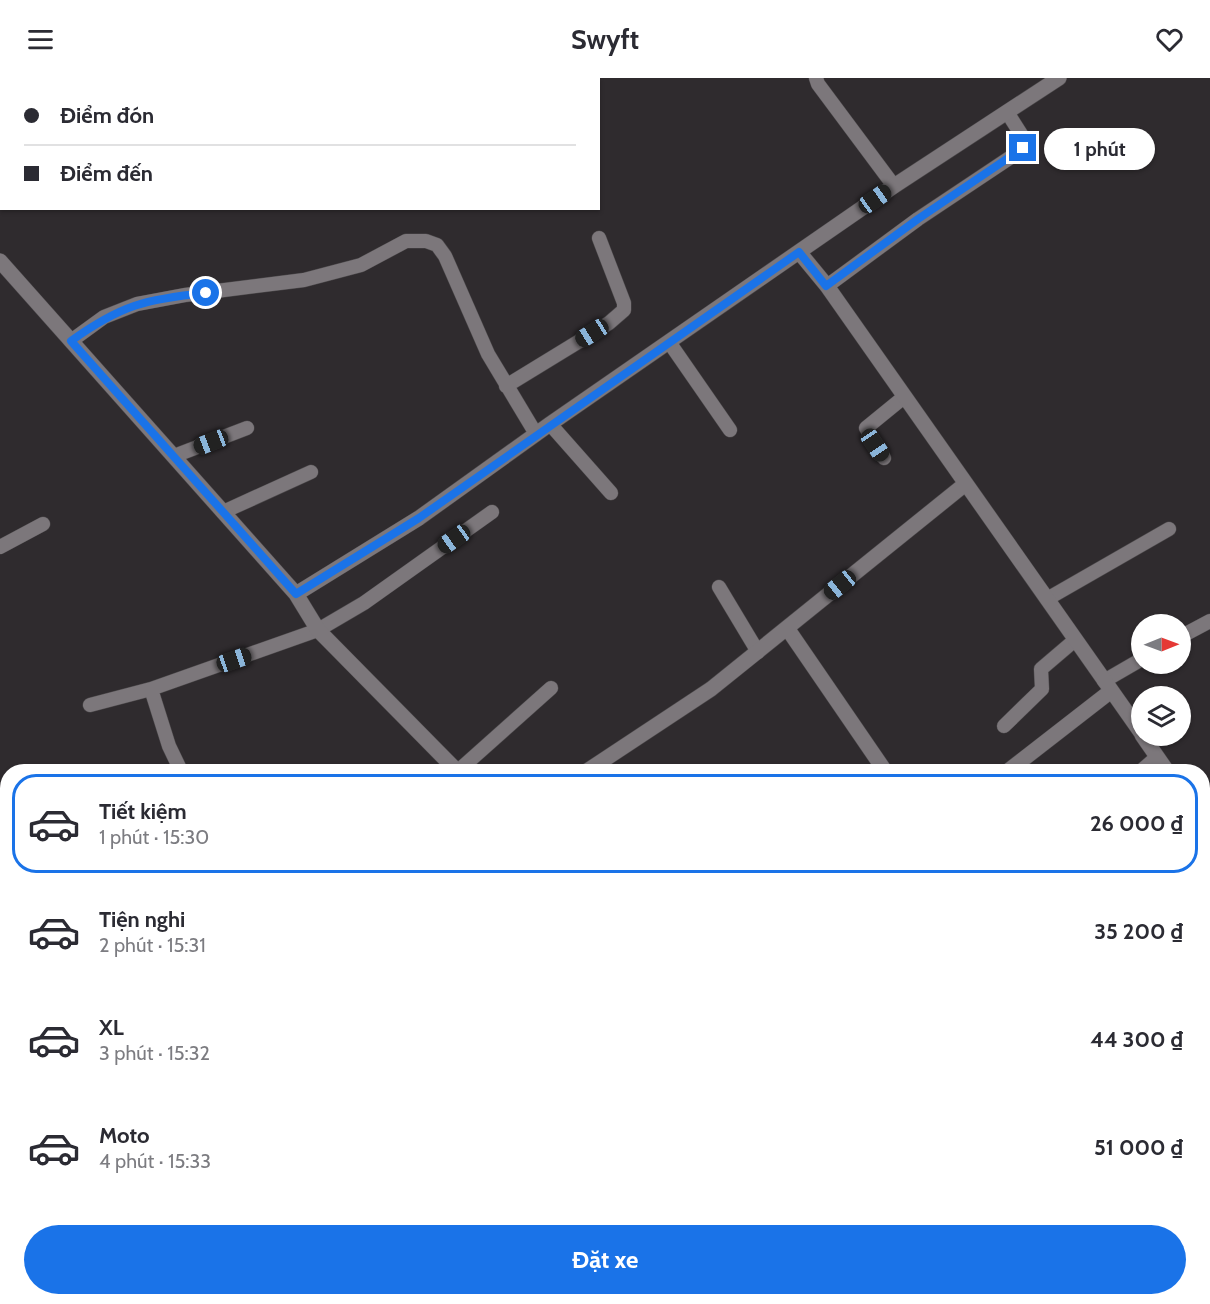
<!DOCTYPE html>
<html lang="vi">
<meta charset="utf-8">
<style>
body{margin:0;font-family:Cabin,sans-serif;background:#f7f7f7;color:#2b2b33;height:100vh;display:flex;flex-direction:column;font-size:22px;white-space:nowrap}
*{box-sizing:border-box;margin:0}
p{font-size:20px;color:#7c7c81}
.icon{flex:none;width:33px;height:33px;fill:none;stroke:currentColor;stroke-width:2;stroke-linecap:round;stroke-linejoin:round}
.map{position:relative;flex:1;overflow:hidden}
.sheet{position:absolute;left:0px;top:686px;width:1210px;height:542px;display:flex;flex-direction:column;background:#fff;border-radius:24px 24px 0 0;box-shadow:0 2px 4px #0004}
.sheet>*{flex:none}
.banner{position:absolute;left:0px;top:0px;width:600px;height:132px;box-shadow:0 2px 4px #0004;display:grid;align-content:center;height:132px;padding:0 24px;background:#fff}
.needle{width:39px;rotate:89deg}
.tools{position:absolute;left:1131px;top:536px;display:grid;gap:12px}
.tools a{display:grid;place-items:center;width:60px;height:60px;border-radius:50%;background:#fff;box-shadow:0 2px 4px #0004;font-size:30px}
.end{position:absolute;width:27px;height:27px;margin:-14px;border:8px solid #1a73e8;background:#fff;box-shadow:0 0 0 3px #fff}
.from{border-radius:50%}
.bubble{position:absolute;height:42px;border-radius:21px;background:#fff;box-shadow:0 2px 4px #0004;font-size:20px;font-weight:700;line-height:42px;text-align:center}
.car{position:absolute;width:18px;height:36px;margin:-18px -9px;border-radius:8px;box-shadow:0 0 4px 2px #0007;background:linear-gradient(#222 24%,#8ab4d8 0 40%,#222 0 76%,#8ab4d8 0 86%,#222 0)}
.banner b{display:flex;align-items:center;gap:21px;height:57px;font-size:22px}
.banner b+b{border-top:2px solid #e1e1e2}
.banner i{width:15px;height:15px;background:#2b2b33}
ul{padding:10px 0 0;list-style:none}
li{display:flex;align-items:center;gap:18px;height:99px;margin:0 12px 9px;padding:0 12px;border:3px solid transparent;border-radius:24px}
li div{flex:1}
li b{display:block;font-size:22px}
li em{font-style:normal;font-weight:700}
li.current{border-color:#1a73e8}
li>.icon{width:54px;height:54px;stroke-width:1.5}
.button{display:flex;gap:12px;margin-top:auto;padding:12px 24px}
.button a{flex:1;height:69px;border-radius:36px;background:#1a73e8;color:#fff;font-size:24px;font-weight:700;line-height:69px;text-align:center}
header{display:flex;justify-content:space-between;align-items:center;height:78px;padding:0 24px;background:#fff;font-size:27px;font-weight:700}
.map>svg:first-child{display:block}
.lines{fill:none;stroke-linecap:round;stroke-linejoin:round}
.lane-casing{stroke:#4c494b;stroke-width:15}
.street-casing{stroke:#4c494b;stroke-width:16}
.lane{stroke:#7c777b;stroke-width:14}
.street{stroke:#7c777b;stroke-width:15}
.route{stroke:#1a73e8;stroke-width:8}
</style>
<header><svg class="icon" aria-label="menu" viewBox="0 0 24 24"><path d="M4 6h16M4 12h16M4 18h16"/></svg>Swyft<svg class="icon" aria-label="heart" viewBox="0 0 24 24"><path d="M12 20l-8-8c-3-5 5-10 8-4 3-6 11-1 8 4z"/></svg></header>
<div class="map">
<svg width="1210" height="1226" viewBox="0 0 1210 1226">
<rect width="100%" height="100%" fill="#2f2b2e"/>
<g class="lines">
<g class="lane-casing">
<path id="lane" d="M36 0 37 2
M201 0 202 2
M509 0 510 2
M816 0 818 6 894 108
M438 2 441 0
M827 208 918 141 1020 73 1026 64 1007 34
M71 263 104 239 137 226 185 217 304 202 361 187 406 163H426L437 167 445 178 488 276 536 356
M669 264 730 352
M506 308 609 245 624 232V225L599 160
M550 346 611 415
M174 378 247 350
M884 380 866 350 904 319
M223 434 311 394
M0 469 43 446
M719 509 758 574
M1047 521 1169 451
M1180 559 1210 543
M1104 603 1142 581
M90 627 151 611
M1004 648 1042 611 1041 591 1075 562
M181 693 169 668 151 611 318 552 364 525 492 434
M458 693 551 610
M1141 693 1157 679
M1203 961 1209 969"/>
</g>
<g class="street-casing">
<path id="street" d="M75 2 77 0
M0 78 2 76
M799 174 827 208 1142 656
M0 183 296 516 318 552 457 693
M296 516 419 440 550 346 894 108 1059 0
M787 550 885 693
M1142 657 1167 693
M587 693 711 611 964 407
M1008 693 1111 613
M1203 744 1210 754
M929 1220 933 1226"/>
</g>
<use href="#lane" class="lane"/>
<use href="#street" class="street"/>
</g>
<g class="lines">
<path class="route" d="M206 215C146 221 121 227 71 263L296 516 419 440 799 174 826 208 918 141 1023 70"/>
</g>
</svg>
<div class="tools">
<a><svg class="needle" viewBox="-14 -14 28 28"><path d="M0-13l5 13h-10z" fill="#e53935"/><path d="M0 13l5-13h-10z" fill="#7c7c81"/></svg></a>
<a><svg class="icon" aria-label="layers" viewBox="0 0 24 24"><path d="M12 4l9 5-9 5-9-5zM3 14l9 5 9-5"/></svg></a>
</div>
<i class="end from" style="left:206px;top:215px"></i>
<i class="end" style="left:1023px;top:70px"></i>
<div class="bubble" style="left:1044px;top:50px;width:111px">1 phút</div>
<i class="car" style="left:875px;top:121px;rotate:55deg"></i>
<i class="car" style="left:592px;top:255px;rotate:238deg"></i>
<i class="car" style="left:211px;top:364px;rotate:249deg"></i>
<i class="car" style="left:875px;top:367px;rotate:146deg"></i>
<i class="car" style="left:454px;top:461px;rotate:235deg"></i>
<i class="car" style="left:840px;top:507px;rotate:231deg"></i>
<i class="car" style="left:234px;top:582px;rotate:71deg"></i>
<div class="banner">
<b><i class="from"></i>Điểm đón</b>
<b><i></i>Điểm đến</b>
</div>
<section class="sheet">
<ul>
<li class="current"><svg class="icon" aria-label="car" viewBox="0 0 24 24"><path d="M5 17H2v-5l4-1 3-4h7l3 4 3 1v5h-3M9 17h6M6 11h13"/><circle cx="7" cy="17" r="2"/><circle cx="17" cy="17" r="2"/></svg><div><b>Tiết kiệm</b><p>1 phút · 15:30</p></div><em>26 000 ₫</em></li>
<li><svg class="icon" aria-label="car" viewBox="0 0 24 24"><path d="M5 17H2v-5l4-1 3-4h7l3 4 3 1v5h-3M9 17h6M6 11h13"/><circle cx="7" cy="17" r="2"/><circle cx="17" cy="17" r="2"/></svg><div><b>Tiện nghi</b><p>2 phút · 15:31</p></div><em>35 200 ₫</em></li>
<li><svg class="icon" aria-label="car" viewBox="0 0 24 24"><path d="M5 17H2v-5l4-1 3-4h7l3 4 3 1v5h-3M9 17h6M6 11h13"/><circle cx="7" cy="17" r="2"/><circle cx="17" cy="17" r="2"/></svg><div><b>XL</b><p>3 phút · 15:32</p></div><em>44 300 ₫</em></li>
<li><svg class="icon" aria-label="car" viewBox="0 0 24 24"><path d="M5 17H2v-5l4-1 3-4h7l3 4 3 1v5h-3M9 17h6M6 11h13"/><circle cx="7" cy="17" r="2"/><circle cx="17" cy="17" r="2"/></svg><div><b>Moto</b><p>4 phút · 15:33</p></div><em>51 000 ₫</em></li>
</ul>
<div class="button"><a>Đặt xe</a></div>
</section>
</div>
